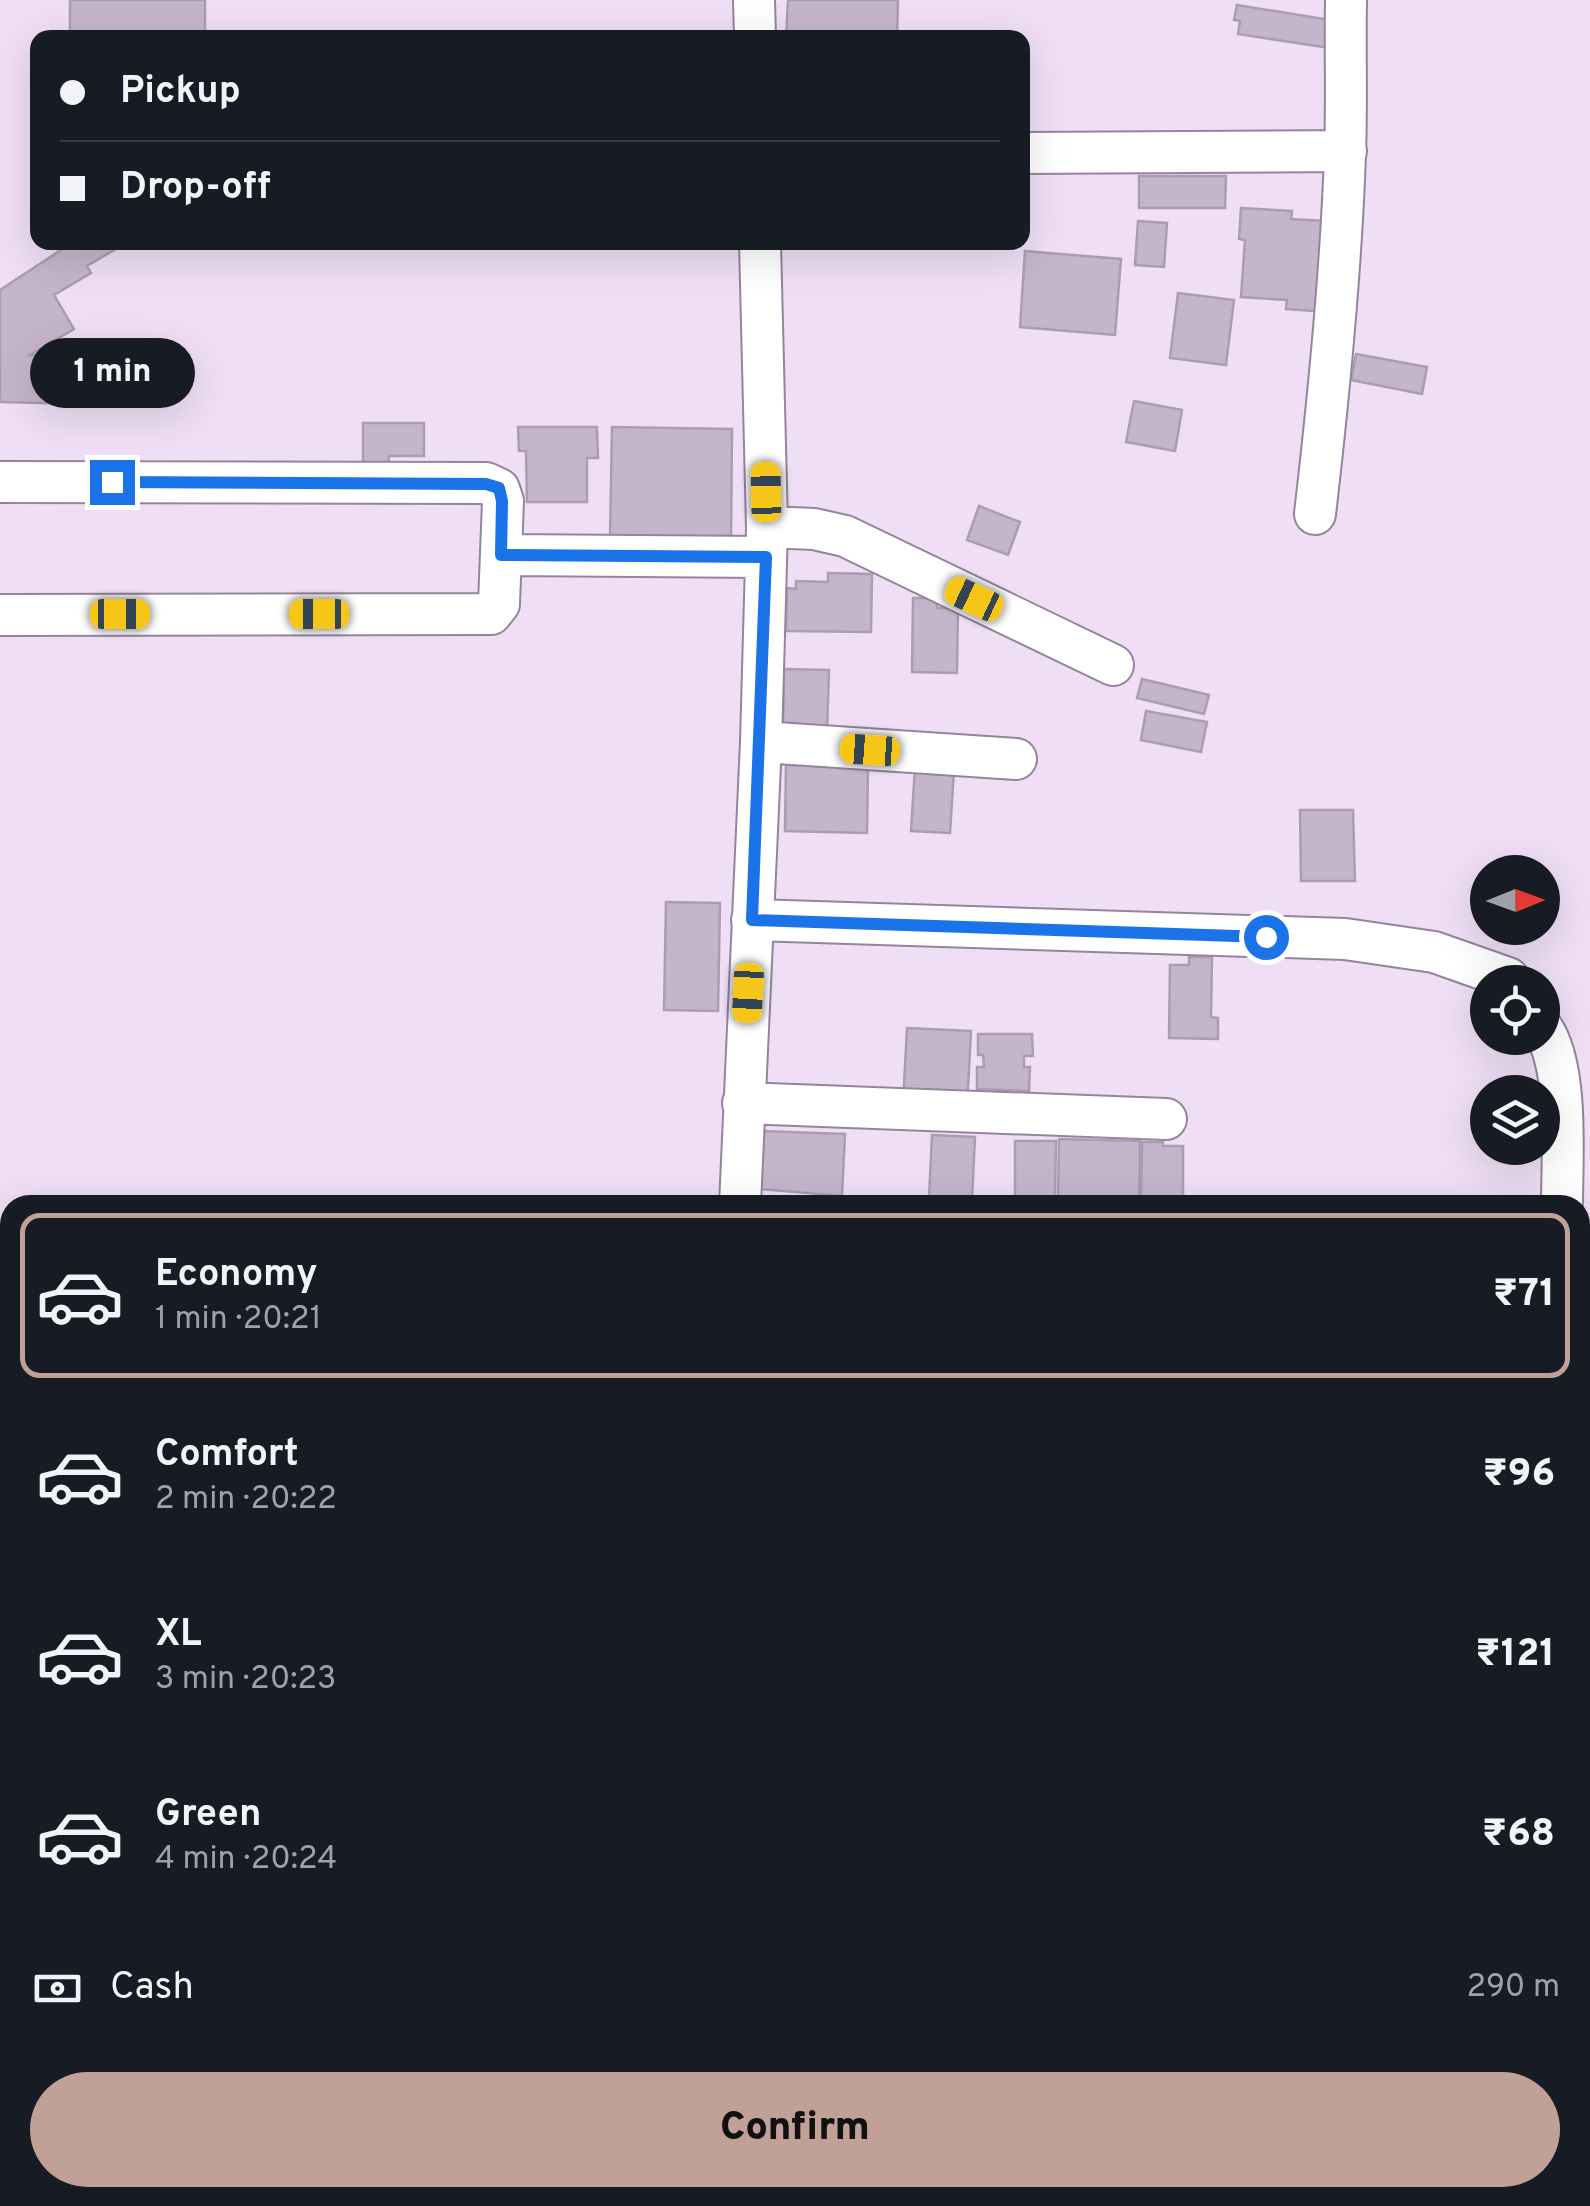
<!DOCTYPE html>
<meta charset="utf-8">
<style>
body{margin:0;font-family:Overpass,sans-serif;background:#20242c;color:#f1f3f6;height:100vh;display:flex;flex-direction:column;font-size:38px;white-space:nowrap}
*{box-sizing:border-box;margin:0}
p{font-size:32px;color:#9ea1a6}
.icon{flex:none;width:55px;height:55px;fill:none;stroke:currentColor;stroke-width:2;stroke-linecap:round;stroke-linejoin:round}
.map{position:relative;flex:1;overflow:hidden}
.panel{position:absolute;left:0px;top:1195px;width:1590px;height:1012px;display:flex;flex-direction:column;background:#171b24;border-radius:30px 30px 0 0;box-shadow:0 10px 40px #0002}
.panel>*{flex:none}
.top-card{position:absolute;left:30px;top:30px;width:1000px;height:220px;border-radius:20px;box-shadow:0 10px 40px #0002;display:grid;align-content:center;height:220px;padding:0 30px;background:#171b24}
.needle{width:65px;rotate:89deg}
.controls{position:absolute;left:1470px;top:855px;display:grid;gap:20px}
.controls a{display:grid;place-items:center;width:90px;height:90px;border-radius:50%;background:#171b24;box-shadow:0 10px 40px #0002;font-size:50px}
.end{position:absolute;width:45px;height:45px;margin:-22px;border:12px solid #1a73e8;background:#fff;box-shadow:0 0 0 5px #fff}
.from{border-radius:50%}
.bubble{position:absolute;height:70px;border-radius:35px;background:#171b24;box-shadow:0 10px 40px #0002;font-size:32px;font-weight:800;line-height:70px;text-align:center}
.car{position:absolute;width:30px;height:60px;margin:-30px -15px;border-radius:12px;box-shadow:0 0 8px 2px #0007;background:linear-gradient(#f5c518 24%,#345 0 40%,#f5c518 0 76%,#345 0 86%,#f5c518 0)}
.top-card b{display:flex;align-items:center;gap:35px;height:95px;font-size:38px}
.top-card b+b{border-top:2px solid #363941}
.top-card i{width:25px;height:25px;background:#f1f3f6}
ul{padding:18px 0 0;list-style:none}
li{display:flex;align-items:center;gap:30px;height:165px;margin:0 20px 15px;padding:0 10px;border:5px solid transparent;border-radius:20px}
li div{flex:1}
li b{display:block;font-size:38px}
li em{font-style:normal;font-weight:800}
li.current{border-color:#c1a197}
li>.icon{width:90px;height:90px;stroke-width:1.5}
.pay{display:flex;align-items:center;gap:25px;height:110px;padding:0 30px;font-size:38px}
.pay p{margin-inline-start:auto}
.primary-button{display:flex;gap:20px;margin-top:auto;padding:20px 30px}
.primary-button a{flex:1;height:115px;border-radius:60px;background:#c1a197;color:#111;font-size:40px;font-weight:800;line-height:115px;text-align:center}
.map>svg:first-child{display:block}
.building{fill:#c5b5cc;stroke:#ac9cb3;stroke-width:2.5}
.lines{fill:none;stroke-linecap:round;stroke-linejoin:round}
.street-casing{stroke:#94859b;stroke-width:44}
.street{stroke:#fff;stroke-width:40}
.route{stroke:#1a73e8;stroke-width:12}
</style>
<div class="map">
<svg width="1590" height="2206" viewBox="0 0 1590 2206">
<rect width="100%" height="100%" fill="#efdef6"/>
<path class="building" d="M70 0H205V38H70Z
M788 0H898L897 38H786Z
M1237 5 1330 20V48L1238 34 1240 21 1234 20Z
M1139 176H1226L1225 208H1139Z
M1241 208 1292 211 1291 219 1326 221 1329 312 1286 309 1287 300 1241 297 1245 240 1239 239Z
M1138 221 1167 223 1164 267 1135 265Z
M81 242 126 243 87 266 91 273 54 295 74 329 30 355 139 358V387L159 388V406L0 402V290L67 246 71 249Z
M1025 251 1121 259 1115 335 1020 327Z
M1178 293 1234 300 1226 365 1170 358Z
M1356 354 1427 367 1422 394 1351 380Z
M1134 401 1182 410 1175 451 1126 442Z
M363 423H424V456H389L388 474H363Z
M518 427H597L598 458H587V502H527L526 451H519Z
M612 427 732 429 731 540 610 537Z
M979 506 1020 522 1008 555 967 540Z
M828 573 872 574 871 632 786 631 787 588 796 589V581L828 582Z
M913 598H937V608H958L957 673 912 672Z
M784 669 829 670 827 731 783 730Z
M1142 679 1209 695 1204 714 1137 698Z
M1146 711 1207 722 1201 752 1141 740Z
M786 765 868 767 867 833 785 831Z
M915 767 954 770 950 833 911 831Z
M1300 810H1353L1355 881H1301Z
M666 902 720 903 718 1011 664 1010Z
M1189 957H1212L1211 1017 1218 1018V1039L1169 1038 1170 965H1189Z
M907 1028 971 1031 967 1108 903 1104Z
M978 1034H1032L1033 1056H1024V1067H1030L1029 1091 977 1089V1067H984L983 1055H978Z
M762 1131 845 1134 842 1196 760 1189Z
M932 1135 975 1137 972 1200 929 1199Z
M1059 1139 1140 1141 1139 1205 1058 1204Z
M1015 1141H1056L1055 1202 1015 1201Z
M1142 1142H1163V1146H1183V1205H1141Z
M848 1198 887 1199V1205H848Z
M1580 1627H1590V1680H1580Z
M1580 1786H1590V1834H1581Z
M899 2198H923V2206H899Z
M943 2198H980V2206H943Z
M983 2198H1024L1023 2206H983Z
M1026 2198H1067L1066 2206H1026Z
M1151 2198H1200V2206H1151Z
M1203 2198H1246V2206H1203Z"/>
<g class="lines">
<g class="street-casing">
<path id="street" d="M754 0 755 38
M1022 153 1346 151
M0 482 486 483 499 489 503 501 499 604 491 614 0 615
M1315 514C1329 394 1341 274 1345 154 1347 103 1345 51 1346 0
M767 527 814 529 845 536 1113 665
M501 555 766 557
M761 742 1016 759
M752 920 1345 939 1434 952 1508 978 1511 982
M1542 1028C1569 1066 1562 1158 1562 1205
M743 1103 1166 1119
M740 1205 761 742 767 527 760 242
M0 1432H10
M0 1560H10
M709 2198V2206
M1569 2198V2206"/>
</g>
<use href="#street" class="street"/>
</g>
<g class="lines">
<path class="route" d="M112 482 486 484 499 488 502 501 501 555 766 557 752 920 1266 937"/>
</g>
</svg>
<div class="controls">
<a><svg class="needle" viewBox="-14 -14 28 28"><path d="M0-13l5 13h-10z" fill="#e53935"/><path d="M0 13l5-13h-10z" fill="#9ea1a6"/></svg></a>
<a><svg class="icon" aria-label="locate" viewBox="0 0 24 24"><circle cx="12" cy="12" r="6"/><path d="M12 2v4M12 18v4M2 12h4M18 12h4"/></svg></a>
<a><svg class="icon" aria-label="layers" viewBox="0 0 24 24"><path d="M12 4l9 5-9 5-9-5zM3 14l9 5 9-5"/></svg></a>
</div>
<i class="end from" style="left:1266px;top:937px"></i>
<i class="end" style="left:112px;top:482px"></i>
<div class="bubble" style="left:30px;top:338px;width:165px">1 min</div>
<i class="car" style="left:766px;top:492px;rotate:359deg"></i>
<i class="car" style="left:974px;top:599px;rotate:295deg"></i>
<i class="car" style="left:120px;top:614px;rotate:90deg"></i>
<i class="car" style="left:319px;top:614px;rotate:270deg"></i>
<i class="car" style="left:870px;top:750px;rotate:274deg"></i>
<i class="car" style="left:748px;top:993px;rotate:183deg"></i>
<div class="top-card">
<b><i class="from"></i>Pickup</b>
<b><i></i>Drop-off</b>
</div>
<section class="panel">
<ul>
<li class="current"><svg class="icon" aria-label="car" viewBox="0 0 24 24"><path d="M5 17H2v-5l4-1 3-4h7l3 4 3 1v5h-3M9 17h6M6 11h13"/><circle cx="7" cy="17" r="2"/><circle cx="17" cy="17" r="2"/></svg><div><b>Economy</b><p>1 min · 20:21</p></div><em>₹71</em></li>
<li><svg class="icon" aria-label="car" viewBox="0 0 24 24"><path d="M5 17H2v-5l4-1 3-4h7l3 4 3 1v5h-3M9 17h6M6 11h13"/><circle cx="7" cy="17" r="2"/><circle cx="17" cy="17" r="2"/></svg><div><b>Comfort</b><p>2 min · 20:22</p></div><em>₹96</em></li>
<li><svg class="icon" aria-label="car" viewBox="0 0 24 24"><path d="M5 17H2v-5l4-1 3-4h7l3 4 3 1v5h-3M9 17h6M6 11h13"/><circle cx="7" cy="17" r="2"/><circle cx="17" cy="17" r="2"/></svg><div><b>XL</b><p>3 min · 20:23</p></div><em>₹121</em></li>
<li><svg class="icon" aria-label="car" viewBox="0 0 24 24"><path d="M5 17H2v-5l4-1 3-4h7l3 4 3 1v5h-3M9 17h6M6 11h13"/><circle cx="7" cy="17" r="2"/><circle cx="17" cy="17" r="2"/></svg><div><b>Green</b><p>4 min · 20:24</p></div><em>₹68</em></li>
</ul>
<div class="pay"><svg class="icon" aria-label="cash" viewBox="0 0 24 24"><path d="M3 7h18v10H3z"/><circle cx="12" cy="12" r="2"/></svg>Cash<p>290 m</p></div>
<div class="primary-button"><a>Confirm</a></div>
</section>
</div>
